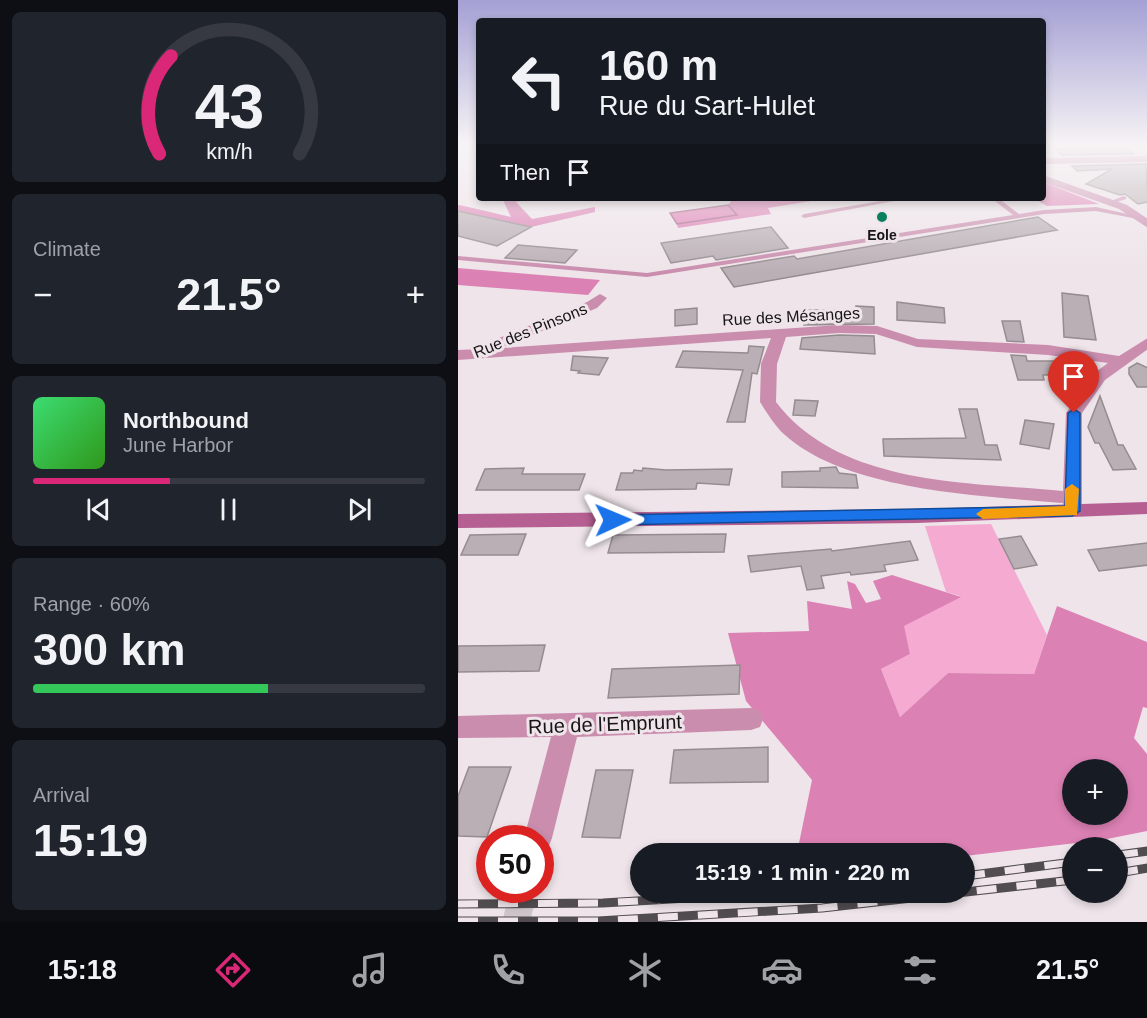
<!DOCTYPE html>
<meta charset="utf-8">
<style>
:root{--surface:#171b24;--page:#20242c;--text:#f1f3f6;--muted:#9ea1a6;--line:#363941;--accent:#db2777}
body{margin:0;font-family:Arial,sans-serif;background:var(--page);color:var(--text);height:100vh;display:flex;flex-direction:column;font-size:22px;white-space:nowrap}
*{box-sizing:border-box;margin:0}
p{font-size:20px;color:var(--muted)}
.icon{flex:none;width:33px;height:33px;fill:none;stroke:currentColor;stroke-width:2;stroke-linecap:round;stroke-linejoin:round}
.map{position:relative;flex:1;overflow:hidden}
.panel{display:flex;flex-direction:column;gap:12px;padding:12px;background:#0d0f14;width:458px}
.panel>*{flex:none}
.guide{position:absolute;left:18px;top:18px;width:570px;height:183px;border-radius:6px;box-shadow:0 3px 9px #0003;background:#171b24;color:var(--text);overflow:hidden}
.tools{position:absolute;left:604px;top:759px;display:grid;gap:12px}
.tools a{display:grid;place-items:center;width:66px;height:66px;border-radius:50%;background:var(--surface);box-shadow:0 3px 9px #0003;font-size:30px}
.speed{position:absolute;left:18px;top:825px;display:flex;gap:12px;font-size:30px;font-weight:700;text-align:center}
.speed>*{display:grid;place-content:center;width:78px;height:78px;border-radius:50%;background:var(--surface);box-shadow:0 3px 9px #0003;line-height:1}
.speed .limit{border:9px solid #d22;background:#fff;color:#111}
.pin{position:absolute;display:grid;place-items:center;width:51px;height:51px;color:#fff;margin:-62px -26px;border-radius:50% 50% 50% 0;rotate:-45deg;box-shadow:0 0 6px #0007}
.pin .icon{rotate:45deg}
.me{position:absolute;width:66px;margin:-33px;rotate:89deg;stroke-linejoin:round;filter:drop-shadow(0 0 4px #0008)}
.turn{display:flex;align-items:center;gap:21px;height:126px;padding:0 24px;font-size:27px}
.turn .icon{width:78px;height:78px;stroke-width:2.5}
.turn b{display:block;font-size:42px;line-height:51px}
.then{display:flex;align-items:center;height:57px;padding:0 24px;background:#0003;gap:12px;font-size:22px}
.big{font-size:45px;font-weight:700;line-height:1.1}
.panel .card{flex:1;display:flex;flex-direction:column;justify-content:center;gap:9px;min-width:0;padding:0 21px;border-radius:9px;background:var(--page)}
.panel .dial{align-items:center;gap:0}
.dial svg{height:156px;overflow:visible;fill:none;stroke:var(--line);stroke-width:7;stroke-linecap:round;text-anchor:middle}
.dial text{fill:var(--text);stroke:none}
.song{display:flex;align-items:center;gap:18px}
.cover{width:72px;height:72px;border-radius:9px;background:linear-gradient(135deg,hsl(140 70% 55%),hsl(110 70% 35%))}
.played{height:6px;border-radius:3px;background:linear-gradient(90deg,var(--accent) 35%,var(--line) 35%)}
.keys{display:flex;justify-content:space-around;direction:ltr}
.heat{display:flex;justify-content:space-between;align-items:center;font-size:33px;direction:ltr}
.charge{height:9px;border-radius:4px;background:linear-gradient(90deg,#34c759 60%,var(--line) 0)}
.trip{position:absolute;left:172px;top:843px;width:345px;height:60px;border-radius:30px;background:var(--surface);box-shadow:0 3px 9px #0003;font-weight:700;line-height:60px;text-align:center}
.tab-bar{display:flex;height:96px;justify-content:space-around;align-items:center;background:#090b0e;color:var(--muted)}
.tab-bar .icon{width:42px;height:42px}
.tab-bar .current{color:var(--accent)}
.tab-bar b{font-size:27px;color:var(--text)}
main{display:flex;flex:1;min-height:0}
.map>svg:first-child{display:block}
.green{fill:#f5aad2}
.forest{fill:#dc81b4;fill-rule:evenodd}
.water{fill:#de83b6;stroke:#a26286;stroke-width:1.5}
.building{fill:#b9afb4;stroke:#958c90;stroke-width:1.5}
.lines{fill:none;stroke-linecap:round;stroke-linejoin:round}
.minor-tunnel{stroke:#cec5c9;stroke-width:27;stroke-dasharray:27 14;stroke-linecap:butt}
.service{fill:#ca8dae;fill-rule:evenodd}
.minor{fill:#ca8dae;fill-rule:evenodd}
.secondary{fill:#b65f92;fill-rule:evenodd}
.rail-casing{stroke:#514c4f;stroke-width:9}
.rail{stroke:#eee4e9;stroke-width:7;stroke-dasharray:20;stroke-linecap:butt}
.route{fill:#1a73e8;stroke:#114b97;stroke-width:1.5}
.slow{fill:#f59e0b}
.poi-dot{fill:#087f5d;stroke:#eee4e9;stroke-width:2}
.labels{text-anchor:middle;stroke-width:6;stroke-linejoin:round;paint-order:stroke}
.far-poi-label{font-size:14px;font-weight:bold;fill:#171416;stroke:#eee4e9}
.street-label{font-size:16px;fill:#171416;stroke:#eee4e9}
.near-street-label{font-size:20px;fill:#171416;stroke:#eee4e9}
</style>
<main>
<section class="panel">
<div class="card dial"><svg viewBox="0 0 100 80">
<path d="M14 69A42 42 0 1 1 86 69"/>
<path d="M14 69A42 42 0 0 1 20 19" stroke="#db2777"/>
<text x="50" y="56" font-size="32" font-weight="700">43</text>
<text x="50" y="72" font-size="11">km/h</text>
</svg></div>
<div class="card"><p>Climate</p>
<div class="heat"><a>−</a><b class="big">21.5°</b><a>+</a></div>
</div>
<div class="card">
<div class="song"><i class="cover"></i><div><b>Northbound</b><p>June Harbor</p></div></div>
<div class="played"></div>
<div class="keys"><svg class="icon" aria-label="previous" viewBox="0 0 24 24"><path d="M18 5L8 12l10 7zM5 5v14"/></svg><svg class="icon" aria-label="pause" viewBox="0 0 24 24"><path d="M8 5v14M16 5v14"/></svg><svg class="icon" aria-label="next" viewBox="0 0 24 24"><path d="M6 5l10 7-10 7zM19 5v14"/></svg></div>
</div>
<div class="card"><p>Range · 60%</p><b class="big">300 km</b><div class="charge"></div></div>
<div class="card"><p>Arrival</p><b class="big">15:19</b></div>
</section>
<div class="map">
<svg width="690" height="922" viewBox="0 0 690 922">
<rect width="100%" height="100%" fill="#eee4e9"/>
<!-- green -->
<path class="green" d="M 533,524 L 589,635 L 576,674 L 490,673 L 442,717 L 423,669 L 452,654 L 445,626 L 502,596 L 488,592 L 467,526 Z"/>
<!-- forest -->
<path class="forest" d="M 585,182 L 641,204 L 589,206 L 575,198 L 585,198 Z
M 44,198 L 75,198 L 58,202 L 74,219 L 137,207 L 137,212 L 73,227 L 0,211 L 0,205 L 6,206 L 53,217 Z
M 276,198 L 372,198 L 310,208 L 313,214 L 220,228 L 219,224 L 278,215 L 270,205 Z
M 0,268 L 142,280 L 130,295 L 0,285 Z
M 434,575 L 503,597 L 446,626 L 452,654 L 423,669 L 442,717 L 490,673 L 576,674 L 599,606 L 689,642 L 689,708 L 685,707 L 676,738 L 689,754 L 689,831 L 644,840 L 507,856 L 507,854 L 339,853 L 354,780 L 288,701 L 270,633 L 351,631 L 349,601 L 394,609 L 389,581 L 397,584 L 408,603 L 423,599 L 415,581 ZM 615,770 L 660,770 L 660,814 L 615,814 Z"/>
<!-- water -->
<path class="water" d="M 270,205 L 279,215 L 219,224 L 212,213 Z"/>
<!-- building -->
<path class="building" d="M 634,147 L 668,147 L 676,154 L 604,155 L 597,149 Z
M 688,164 L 690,202 L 680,204 L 667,194 L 662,195 L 628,184 L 654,169 L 619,171 L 614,166 Z
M 0,211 L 73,227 L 39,246 L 0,236 Z
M 580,217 L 599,230 L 276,287 L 263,268 L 336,256 L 339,259 Z
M 313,227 L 330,248 L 258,260 L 255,256 L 213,263 L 203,243 Z
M 60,245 L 119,250 L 107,263 L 47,258 Z
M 604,293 L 630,296 L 638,340 L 606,337 Z
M 439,302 L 486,308 L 487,323 L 439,320 Z
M 398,306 L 416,307 L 416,324 L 346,325 L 348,310 L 398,310 Z
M 239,308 L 239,324 L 217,326 L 217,310 Z
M 544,321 L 562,321 L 566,342 L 549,341 Z
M 381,335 L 416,336 L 417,354 L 342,349 L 344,338 Z
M 291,346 L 306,347 L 299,374 L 294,373 L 287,422 L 269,422 L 285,370 L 218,367 L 225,351 L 290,353 Z
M 553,355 L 568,356 L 569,361 L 602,361 L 607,375 L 585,375 L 586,380 L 560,380 Z
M 115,356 L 150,358 L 141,375 L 120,373 L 122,371 L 113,370 Z
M 679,363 L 690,368 L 690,387 L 679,387 L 671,374 L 671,368 Z
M 642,396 L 660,445 L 665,445 L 678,469 L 655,470 L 641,443 L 637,443 L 630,427 Z
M 337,400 L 360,401 L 357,416 L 335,415 Z
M 501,409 L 519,409 L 527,445 L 539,445 L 543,460 L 426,456 L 425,439 L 508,438 Z
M 567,420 L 596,424 L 591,449 L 562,444 Z
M 378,467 L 381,473 L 398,475 L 400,488 L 324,487 L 324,472 L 362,471 L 362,468 Z
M 66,468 L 64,474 L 127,474 L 121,490 L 18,490 L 27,469 Z
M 185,468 L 208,470 L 274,469 L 271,485 L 239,483 L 238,489 L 158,490 L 163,473 L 175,473 L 176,470 L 184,471 Z
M 68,534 L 60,555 L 3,555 L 12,535 Z
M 268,534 L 266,552 L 150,553 L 155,535 Z
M 563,536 L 579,565 L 556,569 L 541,539 Z
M 452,541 L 460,560 L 426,565 L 428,571 L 393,575 L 392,572 L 363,576 L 366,588 L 349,590 L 343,566 L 293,572 L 290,556 L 373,549 L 374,551 Z
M 690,543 L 690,565 L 641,571 L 630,550 Z
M 87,645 L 81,671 L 0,672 L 0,646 Z
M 282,665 L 281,694 L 150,698 L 154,669 Z
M 310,747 L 310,782 L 212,783 L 216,750 Z
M 11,767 L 53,767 L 29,837 L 0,836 L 0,796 Z
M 138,770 L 175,770 L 162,838 L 124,837 Z"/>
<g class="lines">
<!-- minor-tunnel -->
<path class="minor-tunnel" d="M 58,922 L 66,890"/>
<!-- service -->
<path class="service" d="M 666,196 L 668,197 L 668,199 L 653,204 L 650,202 Z
M 440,198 L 452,198 L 346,218 L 343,216 L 346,214 Z
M 533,198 L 540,198 L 561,214 L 586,210 L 638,207 L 683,217 L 680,219 L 638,211 L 586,214 L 189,277 L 0,260 L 0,256 L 189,273 L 555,215 Z"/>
<!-- minor -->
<path class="minor" d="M 690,156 L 690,162 L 585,164 L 585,158 Z
M 585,175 L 669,205 L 690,219 L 690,228 L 661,209 L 585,182 Z
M 142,294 L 149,298 L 139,308 L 43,348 L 381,325 L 419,326 L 460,339 L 590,345 L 661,356 L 690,338 L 690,349 L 647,380 L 624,413 L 624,508 L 621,513 L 607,513 L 605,503 C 525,496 389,491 327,435 C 317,426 309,413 302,402 L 303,364 L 313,338 L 0,360 L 0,350 L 22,349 L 24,345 L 129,302 ZM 381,333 L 418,334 L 459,347 L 590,355 L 650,363 L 635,374 L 608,413 L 605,491 C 510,482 382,486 318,402 L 319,364 L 328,337 Z
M 293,708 L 302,711 L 305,719 L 302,727 L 293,730 L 119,737 L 94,838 L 90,848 L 82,851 L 82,838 L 66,838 L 93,737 L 0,738 L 0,716 Z"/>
<!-- secondary -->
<path class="secondary" d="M 690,502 L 690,514 L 459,523 L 0,528 L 0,514 L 459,509 Z"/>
<defs>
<path id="rail" d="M 660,855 L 690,851
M 660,873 L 690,868
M 507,876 L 615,862
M 0,904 L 145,903 L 331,892
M 0,921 L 140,921 L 364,908 L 615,880"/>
</defs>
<!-- rail casing -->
<use href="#rail" class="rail-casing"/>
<!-- rail -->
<use href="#rail" class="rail"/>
</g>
<!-- sky -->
<linearGradient id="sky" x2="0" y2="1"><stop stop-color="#a4a0d4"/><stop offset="0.53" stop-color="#f7f3f5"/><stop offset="1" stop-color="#f7f3f5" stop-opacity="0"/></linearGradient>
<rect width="690" height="273" fill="url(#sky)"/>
<!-- route -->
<path class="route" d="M 616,409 L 622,413 L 622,511 L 614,516 L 155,525 L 148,520 L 155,515 L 607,506 L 610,413 Z"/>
<!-- slow -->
<path class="slow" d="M 614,484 L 621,489 L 619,515 L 525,519 L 518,514 L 525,509 L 607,506 L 607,489 Z"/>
<!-- markers -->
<circle class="poi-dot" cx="424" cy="217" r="6"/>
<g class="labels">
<!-- far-poi labels -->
<g class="far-poi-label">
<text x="424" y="240">Eole</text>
</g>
<!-- street labels -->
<g class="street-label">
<text transform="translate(333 316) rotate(-3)" y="6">Rue des Mésanges</text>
<text transform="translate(72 330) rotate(-22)" y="6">Rue des Pinsons</text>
</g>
<!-- near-street labels -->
<g class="near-street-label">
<text transform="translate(147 724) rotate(-2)" y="7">Rue de l'Emprunt</text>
</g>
</g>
</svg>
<div class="tools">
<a>+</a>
<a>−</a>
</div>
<div class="speed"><div class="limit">50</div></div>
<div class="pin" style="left:616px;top:413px;background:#d93025"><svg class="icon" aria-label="arrive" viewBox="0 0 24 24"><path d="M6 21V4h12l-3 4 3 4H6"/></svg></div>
<svg class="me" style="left:155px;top:520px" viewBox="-20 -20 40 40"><path d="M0-17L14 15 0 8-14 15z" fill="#1a73e8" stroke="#fff" stroke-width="4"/></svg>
<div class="trip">15:19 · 1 min · 220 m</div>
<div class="guide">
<div class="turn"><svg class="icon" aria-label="left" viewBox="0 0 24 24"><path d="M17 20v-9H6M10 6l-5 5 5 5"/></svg><div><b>160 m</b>Rue du Sart-Hulet</div></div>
<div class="then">Then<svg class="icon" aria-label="arrive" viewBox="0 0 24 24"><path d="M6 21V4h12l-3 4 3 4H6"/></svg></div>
</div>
</div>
</main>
<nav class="tab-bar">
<b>15:18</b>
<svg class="icon current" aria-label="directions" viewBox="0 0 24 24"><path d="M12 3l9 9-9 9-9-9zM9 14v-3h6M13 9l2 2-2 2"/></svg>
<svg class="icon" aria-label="music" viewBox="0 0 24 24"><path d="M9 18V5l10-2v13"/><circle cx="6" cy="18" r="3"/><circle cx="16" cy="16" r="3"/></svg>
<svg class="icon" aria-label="phone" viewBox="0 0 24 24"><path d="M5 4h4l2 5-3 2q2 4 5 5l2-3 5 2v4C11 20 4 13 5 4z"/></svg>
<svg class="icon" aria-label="climate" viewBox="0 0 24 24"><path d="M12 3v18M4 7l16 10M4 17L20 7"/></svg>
<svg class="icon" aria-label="car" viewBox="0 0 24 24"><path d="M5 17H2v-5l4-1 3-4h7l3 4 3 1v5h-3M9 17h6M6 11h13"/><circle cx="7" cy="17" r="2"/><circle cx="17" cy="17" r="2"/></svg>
<svg class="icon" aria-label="filters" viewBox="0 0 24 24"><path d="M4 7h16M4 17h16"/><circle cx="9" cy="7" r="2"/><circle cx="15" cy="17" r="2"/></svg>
<b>21.5°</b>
</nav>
